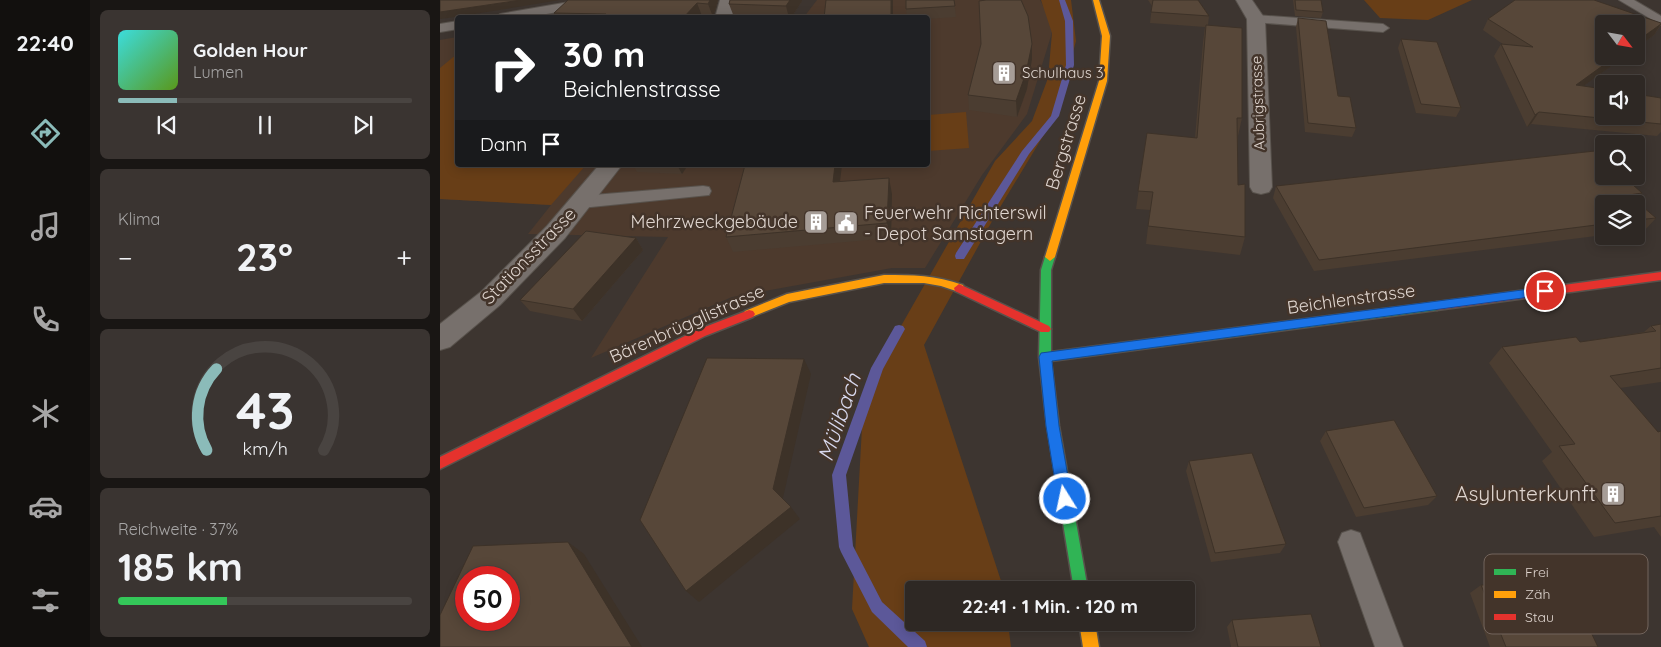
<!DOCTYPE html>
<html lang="de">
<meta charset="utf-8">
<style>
:root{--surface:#2e2824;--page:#3a3431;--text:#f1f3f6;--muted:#a7a6a6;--line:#494441;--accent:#8bbbb9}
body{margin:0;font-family:Quicksand,sans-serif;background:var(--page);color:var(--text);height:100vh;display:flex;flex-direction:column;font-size:19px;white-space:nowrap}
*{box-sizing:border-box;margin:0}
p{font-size:16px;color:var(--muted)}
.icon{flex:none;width:28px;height:28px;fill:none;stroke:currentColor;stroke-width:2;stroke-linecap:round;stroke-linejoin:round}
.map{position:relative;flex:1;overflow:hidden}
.side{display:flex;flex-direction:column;gap:10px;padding:10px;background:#191614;width:350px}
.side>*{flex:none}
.hud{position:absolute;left:15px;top:15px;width:475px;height:152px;border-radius:5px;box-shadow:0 2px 12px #0003,0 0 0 1px var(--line);background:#202124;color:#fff;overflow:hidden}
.needle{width:32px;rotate:121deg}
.tools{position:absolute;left:1155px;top:15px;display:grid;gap:10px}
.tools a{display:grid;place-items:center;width:50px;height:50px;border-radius:5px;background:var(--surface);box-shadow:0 2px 12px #0003,0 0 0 1px var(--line);font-size:25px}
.speed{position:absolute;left:15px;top:566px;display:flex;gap:10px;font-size:25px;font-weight:700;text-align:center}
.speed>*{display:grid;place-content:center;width:65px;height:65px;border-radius:50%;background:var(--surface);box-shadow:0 2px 12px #0003,0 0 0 1px var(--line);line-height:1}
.speed .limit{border:8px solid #d22;background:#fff;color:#111}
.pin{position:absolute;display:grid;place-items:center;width:42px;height:42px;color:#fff;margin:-21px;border:2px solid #fff;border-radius:50%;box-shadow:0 1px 5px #0007}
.me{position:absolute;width:55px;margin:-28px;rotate:350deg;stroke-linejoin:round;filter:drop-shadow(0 0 4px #0008)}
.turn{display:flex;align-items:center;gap:18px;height:105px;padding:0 25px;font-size:22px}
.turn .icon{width:65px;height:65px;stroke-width:2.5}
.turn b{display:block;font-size:35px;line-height:42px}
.then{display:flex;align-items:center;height:48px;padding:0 25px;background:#0003;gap:10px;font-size:19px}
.big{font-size:38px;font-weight:700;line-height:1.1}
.side .widget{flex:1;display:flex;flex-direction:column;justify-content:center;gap:8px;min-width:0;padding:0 18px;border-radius:8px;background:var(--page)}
.side .dial{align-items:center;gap:0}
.dial svg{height:130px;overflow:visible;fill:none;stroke:var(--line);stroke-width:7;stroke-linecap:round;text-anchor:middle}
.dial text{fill:var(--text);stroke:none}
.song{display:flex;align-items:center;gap:15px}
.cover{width:60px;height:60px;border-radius:8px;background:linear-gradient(135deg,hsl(180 70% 55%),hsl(90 70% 35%))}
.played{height:5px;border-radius:2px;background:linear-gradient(90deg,var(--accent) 20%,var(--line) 20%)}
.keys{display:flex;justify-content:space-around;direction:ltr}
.heat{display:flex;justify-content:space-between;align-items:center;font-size:28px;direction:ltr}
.charge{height:8px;border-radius:4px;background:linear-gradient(90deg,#34c759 37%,var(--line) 0)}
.trip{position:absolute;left:465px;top:581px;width:290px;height:50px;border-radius:5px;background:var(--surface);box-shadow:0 2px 12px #0003,0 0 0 1px var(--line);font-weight:700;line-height:50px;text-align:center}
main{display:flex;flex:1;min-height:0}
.tabs{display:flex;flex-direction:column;width:90px;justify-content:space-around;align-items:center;background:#12100e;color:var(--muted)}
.tabs .icon{width:35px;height:35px}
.tabs .current{color:var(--accent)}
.tabs b{font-size:22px;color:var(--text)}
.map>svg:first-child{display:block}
.built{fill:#4d3a2d}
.green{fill:#683e17}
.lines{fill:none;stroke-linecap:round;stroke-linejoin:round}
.stream{fill:#5c5899;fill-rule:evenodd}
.lane-casing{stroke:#58524c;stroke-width:2}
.street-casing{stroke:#58524c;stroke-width:2}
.fast-casing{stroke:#58524c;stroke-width:3}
.slow-casing{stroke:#58524c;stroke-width:3}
.jam-casing{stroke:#58524c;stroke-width:3}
.lane{fill:#77706c;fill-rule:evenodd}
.street{fill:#77706c;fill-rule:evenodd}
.fast{fill:#30b455;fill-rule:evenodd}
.slow{fill:#ff9f0a;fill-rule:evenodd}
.jam{fill:#e5322d;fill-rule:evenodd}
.wall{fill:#4b3d31}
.shaded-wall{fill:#3d3228}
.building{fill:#574739;stroke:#3d3228;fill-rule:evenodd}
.route{fill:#1a73e8;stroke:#114b97}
.labels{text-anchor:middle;stroke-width:5;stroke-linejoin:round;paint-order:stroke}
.far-poi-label{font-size:15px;fill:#dfd5cf;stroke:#43342a;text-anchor:start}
.far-street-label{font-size:15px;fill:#dfd5cf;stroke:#43342a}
.street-label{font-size:18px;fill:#dfd5cf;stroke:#43342a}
.poi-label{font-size:18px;fill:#dfd5cf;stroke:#43342a;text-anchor:start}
.near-poi-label{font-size:21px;fill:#dfd5cf;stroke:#43342a;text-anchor:end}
.near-water-label{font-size:22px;font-style:italic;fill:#d8d9ee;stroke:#43342a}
.key{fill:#43342a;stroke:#72645c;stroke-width:1}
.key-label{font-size:14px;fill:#dfd5cf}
</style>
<main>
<nav class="tabs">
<b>22:40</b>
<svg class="icon current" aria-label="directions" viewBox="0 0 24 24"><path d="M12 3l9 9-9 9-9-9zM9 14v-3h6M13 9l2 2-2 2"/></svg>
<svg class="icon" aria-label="music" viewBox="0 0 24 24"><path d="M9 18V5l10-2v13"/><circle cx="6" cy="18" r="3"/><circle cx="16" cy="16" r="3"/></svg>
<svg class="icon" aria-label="phone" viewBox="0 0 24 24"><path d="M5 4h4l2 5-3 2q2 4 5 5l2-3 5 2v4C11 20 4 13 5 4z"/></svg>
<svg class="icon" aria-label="climate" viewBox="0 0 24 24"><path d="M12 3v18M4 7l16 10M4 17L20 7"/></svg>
<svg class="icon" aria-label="car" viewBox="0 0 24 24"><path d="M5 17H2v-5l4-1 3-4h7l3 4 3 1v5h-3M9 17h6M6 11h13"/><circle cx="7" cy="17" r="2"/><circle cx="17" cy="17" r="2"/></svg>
<svg class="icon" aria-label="filters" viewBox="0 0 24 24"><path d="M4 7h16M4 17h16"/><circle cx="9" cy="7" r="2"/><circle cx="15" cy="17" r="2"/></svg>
</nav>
<section class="side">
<div class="widget">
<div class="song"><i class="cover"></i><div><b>Golden Hour</b><p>Lumen</p></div></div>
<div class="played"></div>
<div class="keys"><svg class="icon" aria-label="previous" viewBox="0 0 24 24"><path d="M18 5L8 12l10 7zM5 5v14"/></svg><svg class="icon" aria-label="pause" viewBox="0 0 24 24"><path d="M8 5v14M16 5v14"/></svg><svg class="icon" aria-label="next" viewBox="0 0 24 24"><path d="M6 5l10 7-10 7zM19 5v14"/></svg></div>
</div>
<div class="widget"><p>Klima</p>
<div class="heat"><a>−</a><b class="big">23°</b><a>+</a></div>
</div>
<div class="widget dial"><svg viewBox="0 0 100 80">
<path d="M14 69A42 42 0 1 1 86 69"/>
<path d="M14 69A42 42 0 0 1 20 19" stroke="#8bbbb9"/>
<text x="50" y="56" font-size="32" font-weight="700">43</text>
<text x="50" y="72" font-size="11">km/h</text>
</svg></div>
<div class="widget"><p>Reichweite · 37%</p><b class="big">185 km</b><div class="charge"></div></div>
</section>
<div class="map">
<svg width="1221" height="647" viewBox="0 0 1221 647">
<rect width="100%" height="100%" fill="#3d3530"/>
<!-- built -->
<path class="built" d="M 377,0 L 600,0 L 614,26 L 587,114 L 542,175 L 485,268 L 452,268 L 292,297 L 151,358 L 228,237 L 88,234 L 111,205 L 0,199 L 0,40 L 17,37 L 18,165 L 488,165 L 488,18 L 364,17 Z"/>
<!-- green -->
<path class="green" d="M 601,0 L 631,0 L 636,41 L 617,113 L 556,214 L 484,345 L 564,590 L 474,590 L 474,622 L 568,623 L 571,647 L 429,647 L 412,609 L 424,391 L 555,161 L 592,121 L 608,78 L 612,33 Z
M 924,0 L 1032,0 L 988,20 L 940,18 Z
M 17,54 L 18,165 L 146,165 L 111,205 L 0,199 L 0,68 Z
M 526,112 L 529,148 L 488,151 L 488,115 Z"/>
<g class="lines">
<!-- stream -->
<path class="stream" d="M 619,0 L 625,0 L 633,21 L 634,65 L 619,116 L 589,154 L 524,259 L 516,259 L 515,256 L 516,253 L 582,151 L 611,116 L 626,65 L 625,21 Z
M 459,325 L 463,326 L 465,329 L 443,369 L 406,475 L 413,546 L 442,602 L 485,641 L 487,647 L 468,647 L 432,612 L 401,552 L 399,547 L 392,475 L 431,368 L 455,326 Z"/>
<defs>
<path id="lane" d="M 141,0 L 168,0 L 162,4 L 84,18 L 54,18 L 60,14 Z
M 1179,0 L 1194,0 L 1221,16 L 1221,25 Z
M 816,15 L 943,24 L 949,28 L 943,32 L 812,22 L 810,19 L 812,16 Z
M 18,21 L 18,29 L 0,32 L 0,24 Z
M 263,186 L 269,187 L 271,191 L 269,195 L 141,208 L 135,206 L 133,202 L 135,198 L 141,196 Z
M 911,530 L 920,533 L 963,647 L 935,647 L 898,542 L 902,533 Z"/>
<path id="street" d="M 280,0 L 296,0 L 292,18 L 275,18 Z
M 796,0 L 812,0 L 825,19 L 832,187 L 829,192 L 821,194 L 813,192 L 810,187 L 807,19 Z
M 159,165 L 182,165 L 125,238 L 60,305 L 10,347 L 0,350 L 0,324 L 42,291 L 107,226 Z"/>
<path id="fast" d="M 610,253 L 615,257 L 611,270 L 611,352 L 997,302 L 1003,306 L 997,310 L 611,361 L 619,426 L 648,590 L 634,590 L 607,426 L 599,357 L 601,270 L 605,257 Z"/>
<path id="slow" d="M 653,0 L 659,0 L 670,36 L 667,81 L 615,257 L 610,261 L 605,257 L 659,81 L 662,36 Z
M 444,275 C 473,275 495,275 523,285 L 524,288 L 519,292 L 501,286 L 484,283 L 444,283 L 349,302 L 309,318 L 303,314 L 305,311 L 347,294 Z
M 639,622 L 655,622 L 659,647 L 643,647 Z"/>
<path id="jam" d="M 1221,272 L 1221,280 L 997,310 L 991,306 L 997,302 Z
M 519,284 L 609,326 L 611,329 L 609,332 L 601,332 L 515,291 L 514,288 Z
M 309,310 L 313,311 L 315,314 L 313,317 L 265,336 L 0,469 L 0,457 L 257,330 Z"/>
</defs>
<!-- lane casing -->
<use href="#lane" class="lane-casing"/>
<!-- street casing -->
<use href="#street" class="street-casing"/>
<!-- fast casing -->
<use href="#fast" class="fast-casing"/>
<!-- slow casing -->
<use href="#slow" class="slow-casing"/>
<!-- jam casing -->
<use href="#jam" class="jam-casing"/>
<!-- lane -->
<use href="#lane" class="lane"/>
<!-- street -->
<use href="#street" class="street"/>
<!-- fast -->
<use href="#fast" class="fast"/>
<!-- slow -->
<use href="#slow" class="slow"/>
<!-- jam -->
<use href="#jam" class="jam"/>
</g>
<!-- wall -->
<path class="wall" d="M 278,0 L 273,17 L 262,16 L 261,18 L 116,18 L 114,13 Z
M 290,0 L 362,0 L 362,1 L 351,18 L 294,17 L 289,4 Z
M 514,0 L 516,17 L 488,19 L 488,18 L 467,18 L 466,9 Z
M 708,0 L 758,0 L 769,16 L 768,25 L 802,118 L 798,136 L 798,185 L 805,237 L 800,255 L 706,244 L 710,210 L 696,209 L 707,133 L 755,138 L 763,42 L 765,27 L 710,23 L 712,6 Z
M 853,0 L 881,0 L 883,12 L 881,18 L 855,16 Z
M 858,18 L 916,128 L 912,137 L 865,132 L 856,27 Z
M 1048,19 L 1221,23 L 1221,25 L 1214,35 L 1196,48 L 1196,24 L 1164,56 L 1185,56 L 1143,86 L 1221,98 L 1221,132 L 1217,136 L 1091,124 L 1087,127 L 1054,56 L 1061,44 L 1064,45 L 1043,30 Z
M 961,39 L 1021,108 L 1016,117 L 976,113 L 958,48 Z
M 592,59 L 587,89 L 577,117 L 529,110 L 528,95 Z
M 193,165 L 248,165 L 242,174 L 197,172 Z
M 400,182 L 452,194 L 451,238 L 293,252 L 286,237 Z
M 836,186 L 1202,193 L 1196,200 L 1216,218 L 1205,230 L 1196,231 L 1196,204 L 1164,204 L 1164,235 L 874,271 L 833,198 Z
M 196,238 L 203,250 L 142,321 L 90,311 L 80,300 Z
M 1221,324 L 1221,382 L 1180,388 L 1218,432 L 1221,431 L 1221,537 L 1214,527 L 1154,537 L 1102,461 L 1112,452 L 1049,363 L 1062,347 L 1140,342 L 1204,332 L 1211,326 Z
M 886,431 L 997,496 L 988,505 L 916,517 L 880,441 Z
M 749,461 L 846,544 L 840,553 L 771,562 L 746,471 Z
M 1041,585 L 1158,647 L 1050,647 L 1030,593 Z
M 792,620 L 881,647 L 791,647 L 787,627 Z"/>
<!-- shaded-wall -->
<path class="shaded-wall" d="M 81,0 L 120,0 L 22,16 L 0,19 L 0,12 Z
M 270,0 L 278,0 L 273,17 L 268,4 Z
M 350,0 L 362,0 L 362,1 L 351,18 L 349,18 L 346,6 Z
M 451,0 L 453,0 L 453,18 L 451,18 Z
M 257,3 L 262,16 L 261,18 L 243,18 Z
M 1221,24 L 1214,35 L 1196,48 L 1196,42 Z
M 592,44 L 592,59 L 587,89 L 577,117 L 576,101 Z
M 1176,56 L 1185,56 L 1128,97 L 1136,85 Z
M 1099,112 L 1091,124 L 1087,127 L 1095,115 Z
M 237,165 L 248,165 L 242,174 Z
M 395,165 L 402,165 L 398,198 L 393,182 Z
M 449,178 L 452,194 L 451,238 L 447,223 Z
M 196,238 L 203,250 L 142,321 L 133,309 Z
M 364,359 L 371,374 L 342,502 L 333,489 Z
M 351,507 L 360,519 L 259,602 L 246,591 Z
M 128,542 L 144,554 L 202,647 L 192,647 Z"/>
<!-- building -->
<path class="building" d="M 0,0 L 81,0 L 0,12 Z
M 128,0 L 270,0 L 268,4 L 257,3 L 243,18 L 162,18 L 166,14 L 114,13 Z
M 290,0 L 350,0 L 346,6 L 289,4 Z
M 386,0 L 451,0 L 451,18 L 384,18 Z
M 466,0 L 514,0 L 515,6 L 466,9 Z
M 546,0 L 581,0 L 588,16 L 592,44 L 586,73 L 576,101 L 528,95 L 541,44 L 539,1 Z
M 713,0 L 758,0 L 769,16 L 711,12 Z
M 855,0 L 881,0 L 883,12 L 856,10 Z
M 1075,0 L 1154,0 L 1221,23 L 1221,24 L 1196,42 L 1196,24 L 1164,24 L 1164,56 L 1176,56 L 1136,85 L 1164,89 L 1164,116 L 1196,116 L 1196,94 L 1221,98 L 1221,124 L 1099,112 L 1095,115 L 1061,44 L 1093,47 L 1048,19 Z
M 858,18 L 886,21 L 898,96 L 910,97 L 916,128 L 868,123 Z
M 766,25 L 802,28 L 802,118 L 797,118 L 798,185 L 805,184 L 805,237 L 708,226 L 713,192 L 698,191 L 707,133 L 757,138 Z
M 961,39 L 997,42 L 1021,108 L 981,104 Z
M 1155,151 L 1164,159 L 1164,176 L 1183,176 L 1202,193 L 1189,195 L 1216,218 L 1196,220 L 1196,204 L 1164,204 L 1164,224 L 879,260 L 836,186 Z
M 305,165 L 395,165 L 393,182 L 449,178 L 447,223 L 286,237 Z
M 146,231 L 196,238 L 133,309 L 80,300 Z
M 1221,324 L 1221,368 L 1170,376 L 1218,432 L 1221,431 L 1221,516 L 1175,523 L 1119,446 L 1135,444 L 1062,347 L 1136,337 L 1140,342 L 1216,331 L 1211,326 Z
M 267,358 L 364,359 L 333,489 L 351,507 L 246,591 L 200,520 Z
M 954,420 L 997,496 L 924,508 L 886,431 Z
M 812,453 L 846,544 L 775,553 L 749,461 Z
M 128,542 L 192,647 L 0,647 L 0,615 L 33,546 ZM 26,578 L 69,578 L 69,620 L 26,620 Z
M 1041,585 L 1129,586 L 1158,647 L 1066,647 Z
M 871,614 L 881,647 L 798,647 L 792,620 Z"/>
<!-- route -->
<path class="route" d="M 1105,287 L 1110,291 L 1105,295 L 612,361 L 619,426 L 632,499 L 630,503 L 625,505 L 620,503 L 618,499 L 606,426 L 599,357 L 601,353 Z"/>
<!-- icons -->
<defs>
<symbol id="building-square" viewBox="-11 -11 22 22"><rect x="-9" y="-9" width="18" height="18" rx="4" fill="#a69d97" stroke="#43342a"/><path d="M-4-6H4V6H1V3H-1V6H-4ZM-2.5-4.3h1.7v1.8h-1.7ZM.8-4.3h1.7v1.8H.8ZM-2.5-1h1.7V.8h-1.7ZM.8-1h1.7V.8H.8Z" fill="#fff"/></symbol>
<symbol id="civic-square" viewBox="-11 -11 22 22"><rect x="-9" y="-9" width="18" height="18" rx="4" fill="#a69d97" stroke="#43342a"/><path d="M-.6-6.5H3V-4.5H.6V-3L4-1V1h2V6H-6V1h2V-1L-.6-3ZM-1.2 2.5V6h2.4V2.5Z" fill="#fff"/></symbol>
</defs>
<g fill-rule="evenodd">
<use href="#building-square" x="550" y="59" width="28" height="28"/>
<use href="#building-square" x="362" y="208" width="28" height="28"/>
<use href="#civic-square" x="392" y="209" width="28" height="28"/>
<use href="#building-square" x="1159" y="480" width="28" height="28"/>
</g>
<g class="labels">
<!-- far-poi labels -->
<g class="far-poi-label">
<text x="582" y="78">Schulhaus 3</text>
</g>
<!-- far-street labels -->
<g class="far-street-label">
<text transform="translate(818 103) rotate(-92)" y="5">Aubrigstrasse</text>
</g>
<!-- street labels -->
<g class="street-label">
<text transform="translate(626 142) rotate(-73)" y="6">Bergstrasse</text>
<text transform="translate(89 256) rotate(-46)" y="6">Stationsstrasse</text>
<text transform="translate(911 299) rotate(-8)" y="6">Beichlenstrasse</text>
<text transform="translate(247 324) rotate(-24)" y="6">Bärenbrügglistrasse</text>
</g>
<!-- poi labels -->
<g class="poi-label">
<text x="424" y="219">Feuerwehr Richterswil<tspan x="424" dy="21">- Depot Samstagern</tspan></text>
<text x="358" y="228" text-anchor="end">Mehrzweckgebäude</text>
</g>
<!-- near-poi labels -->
<g class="near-poi-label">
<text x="1156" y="501">Asylunterkunft</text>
</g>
<!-- near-water labels -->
<g class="near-water-label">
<text transform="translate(399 417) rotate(-71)" y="8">Mülibach</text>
</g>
</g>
<!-- legend -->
<rect x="1044" y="554" width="164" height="80" rx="8" class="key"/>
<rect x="1054" y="569" width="22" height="6" fill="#30b455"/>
<rect x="1054" y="591" width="22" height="7" fill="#ff9f0a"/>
<rect x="1054" y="614" width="22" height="6" fill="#e5322d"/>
<g class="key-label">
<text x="1085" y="577">Frei</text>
<text x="1085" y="599">Zäh</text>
<text x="1085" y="622">Stau</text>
</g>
</svg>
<div class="tools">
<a><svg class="needle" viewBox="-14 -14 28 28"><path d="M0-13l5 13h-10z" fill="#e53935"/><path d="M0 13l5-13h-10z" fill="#a7a6a6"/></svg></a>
<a><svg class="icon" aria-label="sound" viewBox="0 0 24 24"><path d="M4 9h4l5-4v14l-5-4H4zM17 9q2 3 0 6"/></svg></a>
<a><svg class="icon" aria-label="search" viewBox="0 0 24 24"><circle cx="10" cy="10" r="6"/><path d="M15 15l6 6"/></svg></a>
<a><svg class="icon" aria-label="layers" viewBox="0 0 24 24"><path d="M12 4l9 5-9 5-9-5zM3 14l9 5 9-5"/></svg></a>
</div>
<div class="speed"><div class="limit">50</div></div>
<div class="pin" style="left:1105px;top:291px;background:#d93025"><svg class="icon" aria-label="arrive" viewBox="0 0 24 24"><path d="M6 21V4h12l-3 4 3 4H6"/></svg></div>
<svg class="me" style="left:625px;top:499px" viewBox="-20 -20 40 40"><circle r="17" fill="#1a73e8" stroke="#fff" stroke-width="3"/><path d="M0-11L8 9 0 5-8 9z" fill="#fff"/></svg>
<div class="trip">22:41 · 1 Min. · 120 m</div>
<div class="hud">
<div class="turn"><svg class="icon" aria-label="right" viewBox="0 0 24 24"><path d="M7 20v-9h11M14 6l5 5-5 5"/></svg><div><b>30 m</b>Beichlenstrasse</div></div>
<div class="then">Dann<svg class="icon" aria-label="arrive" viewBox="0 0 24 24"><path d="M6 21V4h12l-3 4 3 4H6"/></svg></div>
</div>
</div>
</main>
